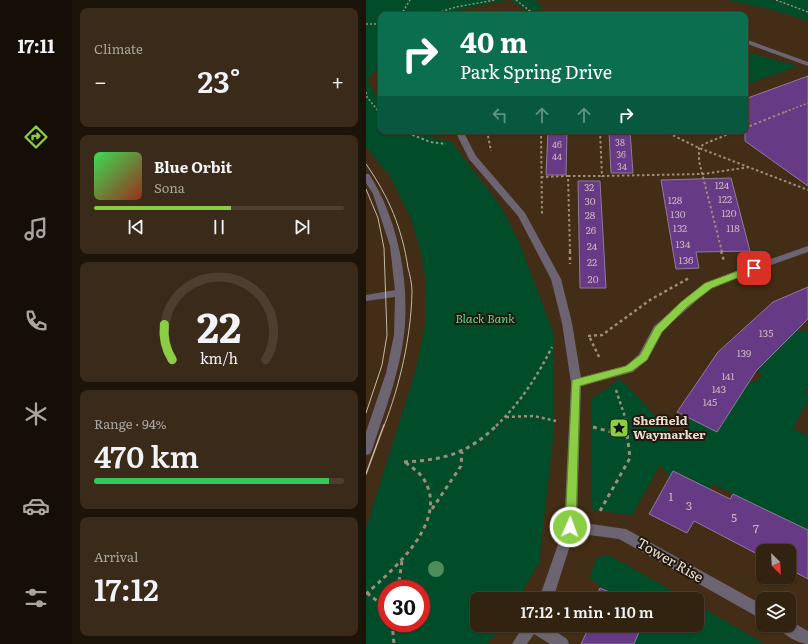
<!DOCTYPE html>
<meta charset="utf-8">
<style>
:root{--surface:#322210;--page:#3a2a19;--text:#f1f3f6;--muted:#a8a49f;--line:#4d3f30;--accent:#8bce46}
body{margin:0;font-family:Literata,serif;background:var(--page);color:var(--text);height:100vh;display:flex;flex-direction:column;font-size:15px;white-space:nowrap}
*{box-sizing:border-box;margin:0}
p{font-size:13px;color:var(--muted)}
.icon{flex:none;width:22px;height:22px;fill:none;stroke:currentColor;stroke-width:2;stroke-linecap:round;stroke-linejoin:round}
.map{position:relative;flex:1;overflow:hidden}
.details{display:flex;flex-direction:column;gap:8px;padding:8px;background:#1c1309;width:294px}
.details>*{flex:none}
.banner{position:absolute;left:12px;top:12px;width:370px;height:122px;border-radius:8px;box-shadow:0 1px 3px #0004,0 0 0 1px var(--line);background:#0b6e4f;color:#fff;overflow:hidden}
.needle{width:26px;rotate:156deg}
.controls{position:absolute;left:390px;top:544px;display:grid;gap:8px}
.controls a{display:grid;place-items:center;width:40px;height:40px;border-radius:8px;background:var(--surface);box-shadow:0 1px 3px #0004,0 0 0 1px var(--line);font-size:20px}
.speed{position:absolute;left:12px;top:580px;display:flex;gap:8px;font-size:20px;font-weight:700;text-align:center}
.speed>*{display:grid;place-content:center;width:52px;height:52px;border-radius:50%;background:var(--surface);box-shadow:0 1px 3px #0004,0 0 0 1px var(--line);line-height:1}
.speed .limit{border:6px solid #d22;background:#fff;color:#111}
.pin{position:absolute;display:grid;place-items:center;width:34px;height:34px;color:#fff;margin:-17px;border-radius:8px;box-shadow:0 2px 6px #0006}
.me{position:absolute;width:44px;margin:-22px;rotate:2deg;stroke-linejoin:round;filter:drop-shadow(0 0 3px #0008)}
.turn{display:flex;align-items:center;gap:14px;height:84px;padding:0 16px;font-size:18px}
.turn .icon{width:52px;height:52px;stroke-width:2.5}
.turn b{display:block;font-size:28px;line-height:34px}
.lanes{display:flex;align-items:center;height:38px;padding:0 16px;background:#0003;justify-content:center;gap:20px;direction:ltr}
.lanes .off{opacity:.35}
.big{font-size:30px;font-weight:600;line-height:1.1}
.details .tile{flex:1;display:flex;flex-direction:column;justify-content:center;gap:6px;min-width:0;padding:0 14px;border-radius:8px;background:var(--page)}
.details .dial{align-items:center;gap:0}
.dial svg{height:104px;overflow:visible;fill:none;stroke:var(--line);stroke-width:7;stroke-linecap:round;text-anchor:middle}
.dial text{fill:var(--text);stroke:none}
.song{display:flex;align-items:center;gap:12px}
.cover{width:48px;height:48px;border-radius:6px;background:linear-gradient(135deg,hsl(130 70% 55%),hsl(10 70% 35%))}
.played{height:4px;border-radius:2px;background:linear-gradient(90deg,var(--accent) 55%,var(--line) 55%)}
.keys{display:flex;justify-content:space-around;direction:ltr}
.heat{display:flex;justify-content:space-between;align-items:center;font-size:22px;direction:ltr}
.charge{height:6px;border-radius:3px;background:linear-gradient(90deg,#34c759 94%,var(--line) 0)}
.trip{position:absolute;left:104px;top:592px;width:234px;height:40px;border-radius:8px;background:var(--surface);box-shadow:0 1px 3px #0004,0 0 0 1px var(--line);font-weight:600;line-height:40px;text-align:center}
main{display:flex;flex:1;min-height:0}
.menu{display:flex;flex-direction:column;width:72px;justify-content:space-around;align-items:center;background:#140e06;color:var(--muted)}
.menu .icon{width:28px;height:28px}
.menu .current{color:var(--accent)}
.menu b{font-size:18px;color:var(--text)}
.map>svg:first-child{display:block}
.green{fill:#014d2a;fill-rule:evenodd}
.building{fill:#673a85;stroke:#8d7c9a}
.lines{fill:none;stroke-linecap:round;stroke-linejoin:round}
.path-far3{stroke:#9e8d7b;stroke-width:1.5;stroke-dasharray:2 2;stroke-linecap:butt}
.path-far2{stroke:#9e8d7b;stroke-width:2;stroke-dasharray:2.5 2.5;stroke-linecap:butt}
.path-far1{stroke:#9e8d7b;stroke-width:2.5;stroke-dasharray:3 3;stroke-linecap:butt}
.path{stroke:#9e8d7b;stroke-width:3;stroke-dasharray:4 4;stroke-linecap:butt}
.minor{fill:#6d6471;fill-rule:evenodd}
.tram-far1{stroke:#c6b7a7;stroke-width:1}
.tram{stroke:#c6b7a7;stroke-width:1.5}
.tree{fill:#4f8d5b}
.route{fill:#8bce46;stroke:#5a862e}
.labels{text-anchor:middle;stroke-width:4;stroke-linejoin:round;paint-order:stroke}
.far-number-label{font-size:9px;fill:#cab4bc}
.number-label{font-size:10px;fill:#cab4bc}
.park-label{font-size:12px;font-style:italic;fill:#59dc93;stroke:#22180e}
.poi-label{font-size:12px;font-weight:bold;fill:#ebddcf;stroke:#22180e;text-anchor:start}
.near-number-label{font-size:12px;fill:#cab4bc}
.near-street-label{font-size:14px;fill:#ebddcf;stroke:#22180e}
</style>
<main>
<nav class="menu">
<b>17:11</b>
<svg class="icon current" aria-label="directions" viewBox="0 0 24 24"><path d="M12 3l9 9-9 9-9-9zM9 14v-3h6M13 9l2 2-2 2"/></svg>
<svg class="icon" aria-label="music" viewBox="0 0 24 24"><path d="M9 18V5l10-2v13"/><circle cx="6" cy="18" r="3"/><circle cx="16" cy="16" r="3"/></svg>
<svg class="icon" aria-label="phone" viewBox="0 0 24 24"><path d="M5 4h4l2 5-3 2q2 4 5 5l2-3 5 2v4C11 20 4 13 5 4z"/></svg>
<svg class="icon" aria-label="climate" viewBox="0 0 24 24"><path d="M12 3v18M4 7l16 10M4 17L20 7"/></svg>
<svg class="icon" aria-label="car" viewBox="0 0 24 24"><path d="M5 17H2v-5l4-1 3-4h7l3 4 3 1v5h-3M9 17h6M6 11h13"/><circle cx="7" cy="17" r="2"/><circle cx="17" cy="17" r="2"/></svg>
<svg class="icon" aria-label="filters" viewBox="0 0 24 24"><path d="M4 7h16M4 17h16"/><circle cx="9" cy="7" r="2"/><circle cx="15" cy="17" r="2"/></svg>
</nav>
<section class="details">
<div class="tile"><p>Climate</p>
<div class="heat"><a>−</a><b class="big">23°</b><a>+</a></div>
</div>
<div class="tile">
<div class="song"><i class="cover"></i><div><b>Blue Orbit</b><p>Sona</p></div></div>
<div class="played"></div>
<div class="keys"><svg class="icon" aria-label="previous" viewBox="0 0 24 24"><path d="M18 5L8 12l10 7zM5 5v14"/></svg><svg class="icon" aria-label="pause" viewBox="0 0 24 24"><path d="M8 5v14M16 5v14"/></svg><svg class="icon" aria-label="next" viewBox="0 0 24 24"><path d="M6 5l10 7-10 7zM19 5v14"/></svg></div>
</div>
<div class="tile dial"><svg viewBox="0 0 100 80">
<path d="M14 69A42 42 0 1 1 86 69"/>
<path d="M14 69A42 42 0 0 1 8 42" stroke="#8bce46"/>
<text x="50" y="56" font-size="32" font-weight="700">22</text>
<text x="50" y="72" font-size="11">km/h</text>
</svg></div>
<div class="tile"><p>Range · 94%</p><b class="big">470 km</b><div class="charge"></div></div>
<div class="tile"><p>Arrival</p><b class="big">17:12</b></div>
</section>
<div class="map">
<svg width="442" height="644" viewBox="0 0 442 644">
<rect width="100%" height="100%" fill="#432d16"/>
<!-- green -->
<path class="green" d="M 0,0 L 140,0 L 70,15 L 15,15 L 15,65 L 1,79 L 15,107 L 15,131 L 46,131 L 85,142 L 134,205 L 153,242 L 188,334 L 188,430 L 173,563 L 152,599 L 111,599 L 111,625 L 136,625 L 128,637 L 120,644 L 0,644 L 0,528 L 48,376 L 59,327 L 60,283 L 54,249 L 45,219 L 24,176 L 0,147 ZM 21,589 L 55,589 L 55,623 L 21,623 Z
M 145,0 L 169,0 L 179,9 L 162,12 Z
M 363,0 L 442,0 L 442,21 L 407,10 Z
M 379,52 L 432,66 L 379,85 Z
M 433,328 L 438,332 L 442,329 L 442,388 L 439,393 L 442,395 L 442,399 L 427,429 L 442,436 L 442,530 L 347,484 L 344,489 L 308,471 L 304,477 L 294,465 L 266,515 L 226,510 L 225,399 L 254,379 L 312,439 L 325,419 L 351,432 L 385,380 L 390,383 L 396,374 L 390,370 Z
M 243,555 L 320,599 C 284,599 251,606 224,577 L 230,558 Z
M 331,605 L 399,644 L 267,644 L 276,625 L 331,625 Z"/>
<!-- building -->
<path class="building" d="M 442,76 L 442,186 L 379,141 L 379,99 Z
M 182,131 L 201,131 L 200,175 L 180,175 Z
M 243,131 L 264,131 L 267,173 L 245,173 Z
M 365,178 L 384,251 L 330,252 L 333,268 L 310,269 L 295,180 Z
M 212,181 L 234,181 L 240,288 L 214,288 Z
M 442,287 L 442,319 L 390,371 L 351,432 L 311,412 L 352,352 L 407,302 Z
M 307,471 L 364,499 L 367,494 L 442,530 L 442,579 L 423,569 L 423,551 L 397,551 L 397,557 L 328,521 L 321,533 L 283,514 Z
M 234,588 L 260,599 L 229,599 Z
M 224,625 L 276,625 L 268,644 L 215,644 Z"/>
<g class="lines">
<!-- path-far3 -->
<path class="path-far3" d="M 150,0 L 169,15
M 410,0 L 442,12
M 35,15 L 44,0
M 64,15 L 90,7 L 129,0
M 0,24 L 15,24
M 0,92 L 1,97 L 13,112
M 419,112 L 442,103"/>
<!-- path-far2 -->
<path class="path-far2" d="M 12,111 L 15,115
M 379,128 L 421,111
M 37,131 L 64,142 L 80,144
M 121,131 L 125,151
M 175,131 L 176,214
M 234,131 L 236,176 L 337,174 L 384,167
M 298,131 L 333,148 L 442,190
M 202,176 L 236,176
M 175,177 L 202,176 L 204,252
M 356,252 L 333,161 L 333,148 L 338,144 L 370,131"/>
<!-- path-far1 -->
<path class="path-far1" d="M 204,251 L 204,264
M 355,251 L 358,261
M 222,336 L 236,335 L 284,300 L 323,278
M 224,338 L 234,359
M 250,390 L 259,417 L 260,426
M 140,417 L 168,416 L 190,421
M 130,426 C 154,403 171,377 186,347"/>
<!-- path -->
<path class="path" d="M 227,427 L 260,436
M 38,462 C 77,460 102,454 131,425
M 66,509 L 95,466 L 96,452
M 234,511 L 264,458 L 260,425
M 32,589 L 36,561
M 1,593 L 15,604 L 21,615
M 0,594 C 28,569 85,520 57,478 C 53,472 45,467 39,462
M 26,623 L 28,644"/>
<!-- minor -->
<path class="minor" d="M 379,39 L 442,62 L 442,66 L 379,43 Z
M 89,131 L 97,131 L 110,156 L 159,213 L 195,279 L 206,323 L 215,378 L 260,366 L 273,354 L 288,326 L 339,284 L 362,274 L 442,246 L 442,252 L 368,278 L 345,288 L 296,331 L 281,360 L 267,372 L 215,386 L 211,522 L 260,529 L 397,605 L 397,620 L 253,539 L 208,533 L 187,599 L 173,599 L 198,527 L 205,383 L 196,323 L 185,279 L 152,216 L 103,159 Z
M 0,174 L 3,174 C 32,218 44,283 38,335 C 33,375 18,413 6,450 L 4,454 L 0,455 L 0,432 L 20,373 L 28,335 L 29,297 L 0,301 L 0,295 L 29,290 L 24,246 L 7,194 L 0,183 Z
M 423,620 L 442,631 L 442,644 C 433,644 415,634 411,625 L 423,625 Z
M 158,625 L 180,625 L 201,639 L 203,644 L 184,644 L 168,634 L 161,644 L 146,644 Z"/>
<!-- tram-far1 -->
<path class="tram-far1" d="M 0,164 C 23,197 36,228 42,268 C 44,275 46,284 46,292 C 45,337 34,385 18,426
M 0,189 L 12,218 L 18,248 L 21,335 L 16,365 L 0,413"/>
<!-- tram -->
<path class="tram" d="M 0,474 L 18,425"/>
</g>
<!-- trees -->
<circle class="tree" cx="70" cy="569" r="8"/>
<!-- route -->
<path class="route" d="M 388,265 L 391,266 L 391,270 L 346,288 L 321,307 L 296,332 L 281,360 L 266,371 L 214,386 L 210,527 L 208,530 L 204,532 L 200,530 L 199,527 L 206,380 L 260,366 L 274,355 L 289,327 L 315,302 L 339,283 Z"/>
<!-- icons -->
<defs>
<symbol id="sight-square" viewBox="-11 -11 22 22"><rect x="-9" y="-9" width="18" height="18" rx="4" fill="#8bce46" stroke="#22180e"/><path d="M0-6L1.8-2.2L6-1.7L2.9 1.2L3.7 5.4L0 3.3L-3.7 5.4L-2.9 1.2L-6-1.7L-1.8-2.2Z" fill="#111"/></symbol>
</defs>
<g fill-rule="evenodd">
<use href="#sight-square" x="242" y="417" width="22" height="22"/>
</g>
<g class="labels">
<!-- far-number labels -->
<g class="far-number-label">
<text x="254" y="146">38</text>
<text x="191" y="148">46</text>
<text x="255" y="158">36</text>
<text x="191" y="160">44</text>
<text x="256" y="170">34</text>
</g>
<!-- number labels -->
<g class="number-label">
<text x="356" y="189">124</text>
<text x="223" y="191">32</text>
<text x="359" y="203">122</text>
<text x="309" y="204">128</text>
<text x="224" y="205">30</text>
<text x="363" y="217">120</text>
<text x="312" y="218">130</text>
<text x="224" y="219">28</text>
<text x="314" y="232">132</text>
<text x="367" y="232">118</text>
<text x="225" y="234">26</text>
<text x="317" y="248">134</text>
<text x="226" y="250">24</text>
<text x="320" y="264">136</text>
<text x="226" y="266">22</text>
<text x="227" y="283">20</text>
<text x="400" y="337">135</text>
<text x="378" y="357">139</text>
<text x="362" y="380">141</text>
<text x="353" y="393">143</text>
<text x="344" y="406">145</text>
</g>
<!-- park labels -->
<g class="park-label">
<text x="119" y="323">Black Bank</text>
</g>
<!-- poi labels -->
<g class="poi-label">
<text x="267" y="425">Sheffield<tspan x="267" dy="14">Waymarker</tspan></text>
</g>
<!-- near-number labels -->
<g class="near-number-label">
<text x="305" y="501">1</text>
<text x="323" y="510">3</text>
<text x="368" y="522">5</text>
<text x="390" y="533">7</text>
</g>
<!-- near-street labels -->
<g class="near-street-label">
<text transform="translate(304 560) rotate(30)" y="5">Tower Rise</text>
</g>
</g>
</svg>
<div class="controls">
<a><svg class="needle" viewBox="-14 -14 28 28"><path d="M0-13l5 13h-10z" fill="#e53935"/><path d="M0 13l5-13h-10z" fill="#a8a49f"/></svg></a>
<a><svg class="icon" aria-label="layers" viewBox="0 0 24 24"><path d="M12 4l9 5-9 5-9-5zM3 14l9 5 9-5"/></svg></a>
</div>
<div class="speed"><div class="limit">30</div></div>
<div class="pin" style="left:388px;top:268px;background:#d93025"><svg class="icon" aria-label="arrive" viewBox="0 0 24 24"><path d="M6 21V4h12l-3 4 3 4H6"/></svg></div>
<svg class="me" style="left:204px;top:527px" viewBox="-20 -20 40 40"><circle r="17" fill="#8bce46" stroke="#fff" stroke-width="3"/><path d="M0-11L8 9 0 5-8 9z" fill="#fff"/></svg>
<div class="trip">17:12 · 1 min · 110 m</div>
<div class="banner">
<div class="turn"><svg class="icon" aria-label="right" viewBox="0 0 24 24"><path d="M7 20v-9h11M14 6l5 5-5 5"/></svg><div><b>40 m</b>Park Spring Drive</div></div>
<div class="lanes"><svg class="icon off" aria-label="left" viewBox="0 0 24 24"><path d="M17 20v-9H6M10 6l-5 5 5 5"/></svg><svg class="icon off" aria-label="ahead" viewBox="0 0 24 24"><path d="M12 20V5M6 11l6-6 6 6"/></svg><svg class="icon off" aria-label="ahead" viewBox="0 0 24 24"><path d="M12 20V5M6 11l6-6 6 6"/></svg><svg class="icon" aria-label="right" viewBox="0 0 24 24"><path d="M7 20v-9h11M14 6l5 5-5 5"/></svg></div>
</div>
</div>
</main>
